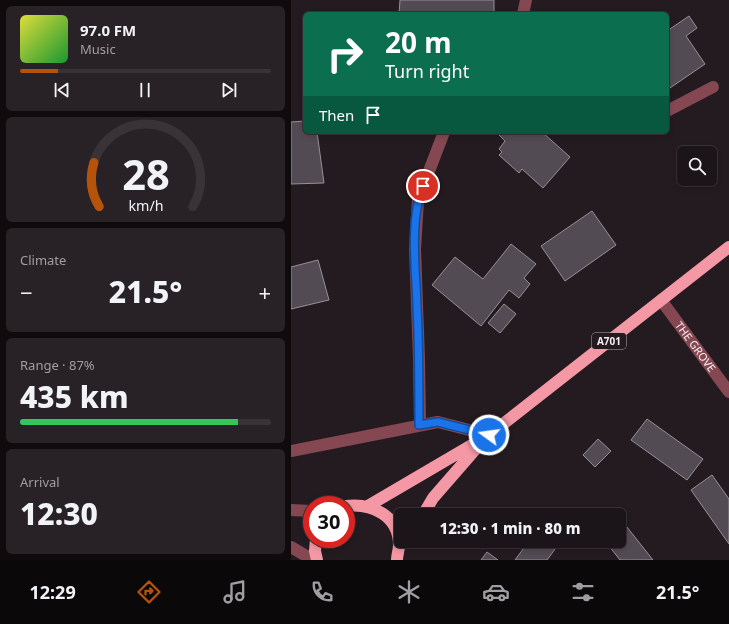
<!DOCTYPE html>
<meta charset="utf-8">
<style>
:root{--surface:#1b1418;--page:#282125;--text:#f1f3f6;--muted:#a09ea2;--line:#393337;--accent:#b45309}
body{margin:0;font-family:"Noto Sans",sans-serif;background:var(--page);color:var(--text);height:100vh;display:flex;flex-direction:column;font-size:15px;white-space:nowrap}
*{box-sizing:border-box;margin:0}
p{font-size:13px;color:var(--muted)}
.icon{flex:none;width:22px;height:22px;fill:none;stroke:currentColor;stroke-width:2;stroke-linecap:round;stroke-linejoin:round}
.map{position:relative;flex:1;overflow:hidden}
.panel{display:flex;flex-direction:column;gap:6px;padding:6px;background:#0f0b0d;width:291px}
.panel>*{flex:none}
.top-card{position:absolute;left:12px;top:12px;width:366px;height:122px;border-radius:6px;box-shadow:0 2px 6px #0003,0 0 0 1px var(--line);background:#0b6e4f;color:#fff;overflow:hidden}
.buttons{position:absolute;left:386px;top:146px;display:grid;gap:8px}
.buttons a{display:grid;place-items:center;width:40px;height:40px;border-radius:6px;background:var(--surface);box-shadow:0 2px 6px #0003,0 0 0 1px var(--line);font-size:20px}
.speed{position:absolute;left:12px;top:496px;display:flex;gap:8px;font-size:20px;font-weight:700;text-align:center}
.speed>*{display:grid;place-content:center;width:52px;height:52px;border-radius:50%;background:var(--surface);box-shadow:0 2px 6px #0003,0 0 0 1px var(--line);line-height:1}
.speed .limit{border:6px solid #d22;background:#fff;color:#111}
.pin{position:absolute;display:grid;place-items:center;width:34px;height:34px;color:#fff;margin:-17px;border:2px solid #fff;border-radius:50%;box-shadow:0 1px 4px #0007}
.me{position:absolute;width:44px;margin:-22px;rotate:284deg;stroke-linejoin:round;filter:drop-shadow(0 0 3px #0008)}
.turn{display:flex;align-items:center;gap:14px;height:84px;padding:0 16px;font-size:18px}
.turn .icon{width:52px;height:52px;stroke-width:2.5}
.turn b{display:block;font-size:28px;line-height:34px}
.then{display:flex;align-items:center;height:38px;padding:0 16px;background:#0003;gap:8px;font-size:15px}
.big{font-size:30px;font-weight:800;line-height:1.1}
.panel .card{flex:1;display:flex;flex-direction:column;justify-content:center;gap:6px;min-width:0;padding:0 14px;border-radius:6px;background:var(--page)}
.panel .dial{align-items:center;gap:0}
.dial svg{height:104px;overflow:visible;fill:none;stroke:var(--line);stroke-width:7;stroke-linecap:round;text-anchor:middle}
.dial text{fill:var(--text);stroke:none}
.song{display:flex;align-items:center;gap:12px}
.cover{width:48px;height:48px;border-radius:6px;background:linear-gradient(135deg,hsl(60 70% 55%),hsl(130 70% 35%))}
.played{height:4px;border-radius:2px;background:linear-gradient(90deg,var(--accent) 15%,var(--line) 15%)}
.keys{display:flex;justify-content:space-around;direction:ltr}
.heat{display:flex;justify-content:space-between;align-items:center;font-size:22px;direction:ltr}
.charge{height:6px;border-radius:3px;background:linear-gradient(90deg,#34c759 87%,var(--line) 0)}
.trip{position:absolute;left:103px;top:508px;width:232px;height:40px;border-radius:6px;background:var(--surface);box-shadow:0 2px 6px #0003,0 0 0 1px var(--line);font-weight:800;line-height:40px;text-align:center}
.tab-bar{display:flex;height:64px;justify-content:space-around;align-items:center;background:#0b080a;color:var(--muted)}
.tab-bar .icon{width:28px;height:28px}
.tab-bar .selected{color:var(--accent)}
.tab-bar b{font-size:18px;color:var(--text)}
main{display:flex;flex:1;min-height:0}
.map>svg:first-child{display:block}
.building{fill:#524b53;stroke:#979098}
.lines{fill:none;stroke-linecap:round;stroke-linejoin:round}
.minor{stroke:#854852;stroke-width:12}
.highway{stroke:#f498a5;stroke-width:12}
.route-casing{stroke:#114b97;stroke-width:10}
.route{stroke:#1a73e8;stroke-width:7}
.labels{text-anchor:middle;stroke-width:4;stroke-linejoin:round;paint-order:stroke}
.shield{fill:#241b20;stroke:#b6afb2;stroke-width:1}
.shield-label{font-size:10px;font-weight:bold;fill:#f5eff1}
.street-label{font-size:11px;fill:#f5eff1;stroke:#241b20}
</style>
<main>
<section class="panel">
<div class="card">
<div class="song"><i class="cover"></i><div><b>97.0 FM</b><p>Music</p></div></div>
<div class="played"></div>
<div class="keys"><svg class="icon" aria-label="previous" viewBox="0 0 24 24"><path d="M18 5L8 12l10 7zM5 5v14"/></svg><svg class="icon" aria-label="pause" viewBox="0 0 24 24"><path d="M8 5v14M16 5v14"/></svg><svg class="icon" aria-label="next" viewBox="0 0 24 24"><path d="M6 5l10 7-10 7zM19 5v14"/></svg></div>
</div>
<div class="card dial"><svg viewBox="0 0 100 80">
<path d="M14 69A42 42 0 1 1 86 69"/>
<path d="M14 69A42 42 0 0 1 10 35" stroke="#b45309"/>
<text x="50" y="56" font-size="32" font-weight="700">28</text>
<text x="50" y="72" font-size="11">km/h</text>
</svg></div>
<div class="card"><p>Climate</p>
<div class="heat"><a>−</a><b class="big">21.5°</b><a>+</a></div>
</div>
<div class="card"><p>Range · 87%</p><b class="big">435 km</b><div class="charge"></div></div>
<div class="card"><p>Arrival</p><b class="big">12:30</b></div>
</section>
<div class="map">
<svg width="438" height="560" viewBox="0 0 438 560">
<rect width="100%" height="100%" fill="#241b20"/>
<!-- building -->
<path class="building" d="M 109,0 L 203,0 L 203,14 L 108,14 Z
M 398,16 L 406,28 L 395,36 L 414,64 L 376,90 L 376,31 Z
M 14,121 L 14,132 L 26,132 L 33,183 L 0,184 L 0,122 Z
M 205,132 L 251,132 L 279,157 L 252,188 L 231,169 L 228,173 L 208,155 L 211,152 L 208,149 L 214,141 Z
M 301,211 L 325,245 L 274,281 L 250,246 Z
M 220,244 L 245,264 L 233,278 L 239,284 L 228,298 L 218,290 L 190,326 L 141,285 L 164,257 L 192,279 Z
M 27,260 L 38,300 L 0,309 L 0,267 Z
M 213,304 L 225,314 L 209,333 L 197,323 Z
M 356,419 L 412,459 L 396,480 L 340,440 Z
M 307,439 L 320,451 L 304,467 L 292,455 Z
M 421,475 L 438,499 L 438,544 L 400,490 Z
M 328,517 L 362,560 L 329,560 L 314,541 L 328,541 Z
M 238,541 L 270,541 L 256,560 L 224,560 Z
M 196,552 L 207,560 L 190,560 Z"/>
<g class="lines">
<!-- minor -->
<g class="minor">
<path d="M 232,14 L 235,0"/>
<path d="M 376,111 L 422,87"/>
<path id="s1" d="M 370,300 L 438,392"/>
<path d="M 129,425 L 128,359 L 124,249 L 127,200 L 153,132"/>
<path d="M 0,451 L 147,422 L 198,435"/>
<path d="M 0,510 L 21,511"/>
<path d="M 0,547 L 22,560"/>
</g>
<!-- highway -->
<path class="highway" d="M 55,506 C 80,503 108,515 108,545 C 108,550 106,555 106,560
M 77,506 L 198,435 L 438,247
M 132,515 L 142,498 L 189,444
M 25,539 L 24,551 L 26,560"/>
</g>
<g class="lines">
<defs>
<path id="route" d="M 132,186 C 118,221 125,270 126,307 C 128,346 128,386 128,425 L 147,422 L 198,435"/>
</defs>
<!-- route casing -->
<use href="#route" class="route-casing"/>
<!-- route -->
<use href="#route" class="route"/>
</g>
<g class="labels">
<!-- shield labels -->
<rect class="shield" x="301" y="333" width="34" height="16" rx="3"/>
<g class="shield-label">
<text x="318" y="345">A701</text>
</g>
<!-- street labels -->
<g class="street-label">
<text dy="4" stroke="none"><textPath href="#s1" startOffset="58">THE GROVE</textPath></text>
</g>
</g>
</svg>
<div class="buttons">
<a><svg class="icon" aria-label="search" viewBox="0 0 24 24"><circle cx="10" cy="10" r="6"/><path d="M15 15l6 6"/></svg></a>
</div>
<div class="speed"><div class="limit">30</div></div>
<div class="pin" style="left:132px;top:186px;background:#d93025"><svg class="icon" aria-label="arrive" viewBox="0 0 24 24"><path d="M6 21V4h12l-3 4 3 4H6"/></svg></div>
<svg class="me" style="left:198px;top:435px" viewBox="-20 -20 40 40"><circle r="17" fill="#1a73e8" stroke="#fff" stroke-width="3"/><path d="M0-11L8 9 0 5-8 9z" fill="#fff"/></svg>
<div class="trip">12:30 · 1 min · 80 m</div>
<div class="top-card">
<div class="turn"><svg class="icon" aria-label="right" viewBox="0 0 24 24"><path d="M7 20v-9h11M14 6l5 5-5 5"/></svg><div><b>20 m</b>Turn right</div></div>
<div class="then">Then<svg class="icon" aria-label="arrive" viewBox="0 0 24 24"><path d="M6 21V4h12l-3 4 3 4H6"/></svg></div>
</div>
</div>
</main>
<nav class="tab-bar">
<b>12:29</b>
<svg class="icon selected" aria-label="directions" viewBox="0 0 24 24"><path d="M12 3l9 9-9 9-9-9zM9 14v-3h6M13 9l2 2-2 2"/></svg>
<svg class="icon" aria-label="music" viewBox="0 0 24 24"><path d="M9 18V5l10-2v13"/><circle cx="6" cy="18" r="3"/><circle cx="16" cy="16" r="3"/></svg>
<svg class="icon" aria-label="phone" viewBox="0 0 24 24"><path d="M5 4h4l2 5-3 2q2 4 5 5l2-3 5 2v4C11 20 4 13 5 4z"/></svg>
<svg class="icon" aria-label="climate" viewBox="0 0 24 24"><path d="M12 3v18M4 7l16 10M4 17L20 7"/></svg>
<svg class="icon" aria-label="car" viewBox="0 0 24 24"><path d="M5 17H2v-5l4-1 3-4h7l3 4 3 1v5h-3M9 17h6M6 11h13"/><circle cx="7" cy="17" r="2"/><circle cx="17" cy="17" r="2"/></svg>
<svg class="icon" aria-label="filters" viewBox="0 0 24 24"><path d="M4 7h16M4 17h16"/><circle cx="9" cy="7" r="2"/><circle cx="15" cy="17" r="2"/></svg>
<b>21.5°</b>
</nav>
